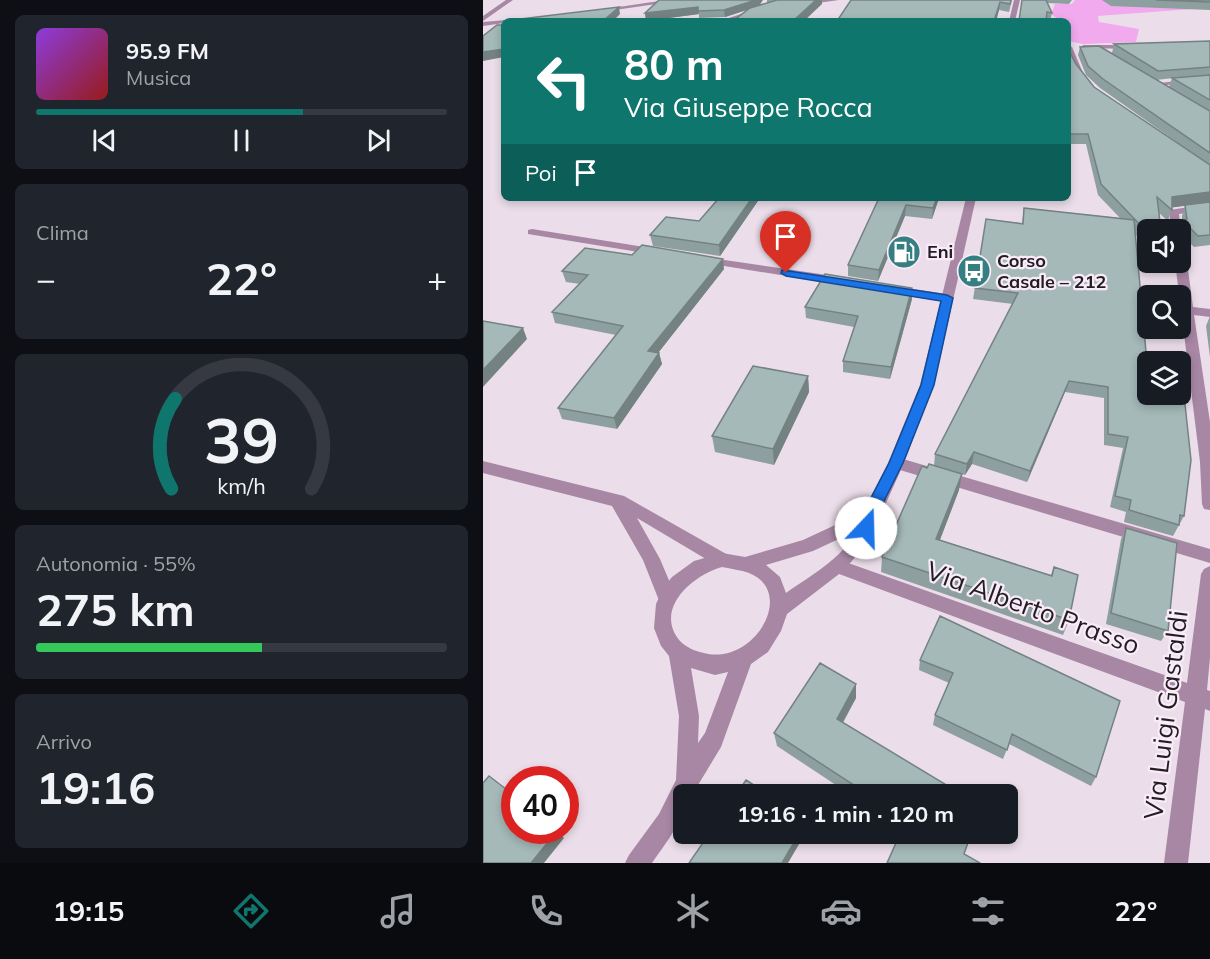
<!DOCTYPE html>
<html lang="it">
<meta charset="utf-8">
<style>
:root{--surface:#171b24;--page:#20242c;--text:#f1f3f6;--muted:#9ea1a6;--line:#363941;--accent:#0f766e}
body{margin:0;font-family:Mulish,sans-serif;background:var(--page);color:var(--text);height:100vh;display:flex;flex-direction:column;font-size:22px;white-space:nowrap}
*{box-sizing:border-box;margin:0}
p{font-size:20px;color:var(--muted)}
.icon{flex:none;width:33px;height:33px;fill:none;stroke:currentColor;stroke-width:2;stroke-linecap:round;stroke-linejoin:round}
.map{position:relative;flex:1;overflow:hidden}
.side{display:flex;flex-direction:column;gap:15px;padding:15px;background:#0d0f14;width:483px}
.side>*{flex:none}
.guide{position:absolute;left:18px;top:18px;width:570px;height:183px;border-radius:9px;box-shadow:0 3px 9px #0003;background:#0f766e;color:#fff;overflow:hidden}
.tools{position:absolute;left:654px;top:219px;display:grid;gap:12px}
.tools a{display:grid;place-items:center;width:54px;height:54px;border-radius:9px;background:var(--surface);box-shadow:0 3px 9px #0003;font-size:30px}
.speed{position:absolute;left:18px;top:766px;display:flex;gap:12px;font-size:30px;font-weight:700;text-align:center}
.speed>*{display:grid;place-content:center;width:78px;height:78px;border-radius:50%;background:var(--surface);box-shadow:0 3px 9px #0003;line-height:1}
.speed .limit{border:9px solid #d22;background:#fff;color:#111}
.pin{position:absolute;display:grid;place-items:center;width:51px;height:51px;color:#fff;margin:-62px -26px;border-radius:50% 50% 50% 0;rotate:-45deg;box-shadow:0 0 6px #0007}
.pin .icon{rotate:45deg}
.me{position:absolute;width:66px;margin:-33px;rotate:21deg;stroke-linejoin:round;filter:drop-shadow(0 0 4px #0008)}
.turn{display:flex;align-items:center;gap:21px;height:126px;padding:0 24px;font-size:27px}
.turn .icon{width:78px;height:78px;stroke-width:2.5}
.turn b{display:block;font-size:42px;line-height:51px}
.then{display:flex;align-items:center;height:57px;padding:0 24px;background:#0003;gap:12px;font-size:22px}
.big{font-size:45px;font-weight:700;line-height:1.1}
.side .widget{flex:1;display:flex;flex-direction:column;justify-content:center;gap:9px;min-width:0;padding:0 21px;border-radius:9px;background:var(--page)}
.side .dial{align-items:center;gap:0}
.dial svg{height:156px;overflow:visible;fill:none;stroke:var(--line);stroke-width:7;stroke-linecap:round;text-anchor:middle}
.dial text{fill:var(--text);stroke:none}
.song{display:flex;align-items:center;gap:18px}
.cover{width:72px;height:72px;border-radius:9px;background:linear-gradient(135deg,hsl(270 70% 55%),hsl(0 70% 35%))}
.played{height:6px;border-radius:3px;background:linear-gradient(90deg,var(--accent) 65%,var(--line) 65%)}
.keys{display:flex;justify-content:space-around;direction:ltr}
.heat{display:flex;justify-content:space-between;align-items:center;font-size:33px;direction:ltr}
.charge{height:9px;border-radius:4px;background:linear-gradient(90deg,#34c759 55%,var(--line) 0)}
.trip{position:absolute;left:190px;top:784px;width:345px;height:60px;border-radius:9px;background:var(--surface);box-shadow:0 3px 9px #0003;font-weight:700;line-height:60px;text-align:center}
.dock{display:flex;height:96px;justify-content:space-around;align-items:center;background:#090b0e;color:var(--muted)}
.dock .icon{width:42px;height:42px}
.dock .current{color:var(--accent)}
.dock b{font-size:27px;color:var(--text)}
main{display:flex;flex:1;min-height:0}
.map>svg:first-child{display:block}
.green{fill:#f1aaed}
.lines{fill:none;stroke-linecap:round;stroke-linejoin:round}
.minor{fill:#a887a5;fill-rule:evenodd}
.tertiary{fill:#a887a5;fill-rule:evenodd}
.wall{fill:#8e9f9f;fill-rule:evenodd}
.shaded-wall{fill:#748282}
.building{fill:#a5b9b9;stroke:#748282;stroke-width:1.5}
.route{fill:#1a73e8;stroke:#114b97;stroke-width:1.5}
.labels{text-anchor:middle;stroke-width:4.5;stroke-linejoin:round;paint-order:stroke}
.far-poi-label{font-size:18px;font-weight:bold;fill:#211d21;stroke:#f9ebf7;text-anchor:start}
.near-street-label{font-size:26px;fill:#211d21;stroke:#f9ebf7}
</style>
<main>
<section class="side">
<div class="widget">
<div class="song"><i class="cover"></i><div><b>95.9 FM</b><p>Musica</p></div></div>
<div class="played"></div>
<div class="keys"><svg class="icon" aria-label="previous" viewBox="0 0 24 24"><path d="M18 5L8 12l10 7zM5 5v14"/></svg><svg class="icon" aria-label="pause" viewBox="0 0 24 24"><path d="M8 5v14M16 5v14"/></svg><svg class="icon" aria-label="next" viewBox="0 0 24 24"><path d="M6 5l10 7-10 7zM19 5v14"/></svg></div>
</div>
<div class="widget"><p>Clima</p>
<div class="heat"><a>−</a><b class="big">22°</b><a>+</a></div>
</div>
<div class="widget dial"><svg viewBox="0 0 100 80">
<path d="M14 69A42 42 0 1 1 86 69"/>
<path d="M14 69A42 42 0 0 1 16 23" stroke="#0f766e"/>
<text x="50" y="56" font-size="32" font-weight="700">39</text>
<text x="50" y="72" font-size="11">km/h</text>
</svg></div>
<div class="widget"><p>Autonomia · 55%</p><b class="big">275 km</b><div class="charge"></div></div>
<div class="widget"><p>Arrivo</p><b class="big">19:16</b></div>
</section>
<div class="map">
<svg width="727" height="863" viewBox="0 0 727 863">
<rect width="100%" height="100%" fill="#ebdeea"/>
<!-- green -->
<path class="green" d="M 592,0 L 727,0 L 710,9 L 615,16 L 616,22 L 656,29 L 653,42 L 600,44 L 585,41 L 588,28 L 585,21 L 578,21 L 568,14 L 572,4 L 589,4 Z"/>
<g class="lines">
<!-- minor -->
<path class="minor" d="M 23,0 L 30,0 L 0,21 L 0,16 Z
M 183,0 L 201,0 L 118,12 L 115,10 Z
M 333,0 L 356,0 L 320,5 L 317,3 Z
M 273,9 L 275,12 L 247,21 L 237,21 Z
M 23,20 L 21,23 L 0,26 L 0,22 Z
M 585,45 L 589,47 L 604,82 L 597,80 L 585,53 Z
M 600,45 L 651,45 L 654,47 L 651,49 L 598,48 Z
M 727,77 L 727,81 L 672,86 L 668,84 Z
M 727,204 L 727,210 L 696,214 L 698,230 L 688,230 L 686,210 Z
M 49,229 L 174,249 L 180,252 L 174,255 L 45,234 L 45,230 Z
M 221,257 L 358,277 L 364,281 L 358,285 L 217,262 L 215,260 Z
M 698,259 L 704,262 L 710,307 L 727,309 L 727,317 L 711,315 L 727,422 L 727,510 L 721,509 L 719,504 L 717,462 L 692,262 L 698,262 Z
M 411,286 L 464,294 L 470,298 L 464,302 L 407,293 L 405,290 Z
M 413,457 L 727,549 L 727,563 L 407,467 L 405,463 L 407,459 Z
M 0,461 L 141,496 L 245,555 L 248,560 L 245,565 L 239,567 L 233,565 L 154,518 L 177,559 L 193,597 L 191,603 L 184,605 L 177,603 L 160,560 L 129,506 L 0,473 Z
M 354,559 L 704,683 L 718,574 L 721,569 L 727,566 L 727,658 L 724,690 L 727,691 L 727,711 L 722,709 L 705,863 L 681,863 L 702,702 L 348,571 L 345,566 L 348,561 Z"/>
<!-- tertiary -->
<path class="tertiary" d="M 531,0 L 537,0 L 532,21 L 526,21 Z
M 483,198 L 493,198 L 451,385 L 421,463 L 385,543 L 360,571 L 304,614 L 298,631 L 285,652 L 268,664 L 238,747 L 209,795 L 201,795 C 201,823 184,841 169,863 L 142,863 L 146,855 L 176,814 L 193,780 L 196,716 L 186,656 L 178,646 L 171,628 L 173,604 L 181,587 L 189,577 L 211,561 L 239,553 L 262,557 L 320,540 L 380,512 L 405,463 L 437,385 ZM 373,531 C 360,558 327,576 303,593 L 297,577 L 283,565 L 330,551 ZM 239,567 C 248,569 258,570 266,573 C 314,592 271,666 221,653 C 212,651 204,648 197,641 C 170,609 210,575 239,567 ZM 208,668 L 232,675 L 245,672 L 222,733 L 215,743 L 216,716 Z"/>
</g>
<!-- wall -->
<path class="wall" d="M 284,0 L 339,0 L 339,4 L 264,10 L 242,17 L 216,18 L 216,14 L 163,21 L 162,13 L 277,5 L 284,3 Z
M 368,0 L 529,0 L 526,12 L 516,10 L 513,21 L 354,21 Z
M 539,0 L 589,0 L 586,4 L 564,3 L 569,13 L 567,21 L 563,20 Z
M 619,0 L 727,0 L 727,10 L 628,6 Z
M 727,41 L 727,245 L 711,247 L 698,234 L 697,230 L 699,223 L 699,216 L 702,206 L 689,207 L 685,221 L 676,213 L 664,230 L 664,247 L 652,234 L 664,363 L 701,516 L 690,536 L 641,522 L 643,512 L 627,507 L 640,448 L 621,445 L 621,398 L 582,392 L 544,482 L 489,464 L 482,475 L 451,466 L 452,454 L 530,304 L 490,299 L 503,219 L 539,223 L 541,208 L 637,218 L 615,195 L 603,144 L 585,144 L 585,49 L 593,64 L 611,87 L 698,145 L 617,88 L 603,75 L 595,55 L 597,47 L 629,53 L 631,44 ZM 689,78 L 686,87 L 673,80 L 691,78 Z
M 236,198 L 277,198 L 237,256 L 170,246 L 167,235 L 216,221 Z
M 396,198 L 456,198 L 449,219 L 422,216 L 395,281 L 365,276 L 365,265 Z
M 241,269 L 175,353 L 176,353 L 179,364 L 134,429 L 79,419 L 75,408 L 133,335 L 72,323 L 69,312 L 97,284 L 83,282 L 79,271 Z
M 429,299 L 407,379 L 360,372 L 360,361 L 371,327 L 323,318 L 322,307 Z
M 727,316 L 727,357 L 723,326 Z
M 325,376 L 326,392 L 291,465 L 232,452 L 229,436 Z
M 476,490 L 457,540 L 568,575 L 571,567 L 586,620 L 580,635 L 398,572 L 399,557 Z
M 643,528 L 685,631 L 678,641 L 623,624 L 638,539 Z
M 457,616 L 613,777 L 608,786 L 526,744 L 520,759 L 450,725 L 452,715 L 466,683 L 436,670 L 437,660 Z
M 373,684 L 373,698 L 360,723 L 480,795 L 368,795 L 294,746 L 291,733 Z"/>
<!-- shaded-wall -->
<path class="shaded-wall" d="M 273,0 L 280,0 L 276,6 L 242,17 L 241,10 Z
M 333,0 L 339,0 L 339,4 L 321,21 L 310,21 Z
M 517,2 L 516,10 L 513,21 L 511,21 Z
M 136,7 L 137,14 L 130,21 L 120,21 Z
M 215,7 L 216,14 L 163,21 L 162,13 Z
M 21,49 L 21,57 L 0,61 L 0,52 Z
M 727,192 L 727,202 L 686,208 L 689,197 Z
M 269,198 L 277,198 L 237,256 L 236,245 Z
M 454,198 L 456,198 L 449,219 L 450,208 Z
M 423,205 L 422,216 L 395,281 L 396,270 Z
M 240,259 L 241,269 L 168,362 L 165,351 Z
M 429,288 L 429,299 L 407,379 L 408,367 Z
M 40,328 L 44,339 L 0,387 L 0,370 Z
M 176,353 L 179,364 L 134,429 L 131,418 Z
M 325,376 L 326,392 L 291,465 L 290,449 Z
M 586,381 L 582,392 L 544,482 L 547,471 Z
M 491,452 L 489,464 L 482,475 L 484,464 Z
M 479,474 L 476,490 L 451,555 L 453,539 Z
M 373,684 L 373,698 L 354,732 L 354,719 Z
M 74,831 L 81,838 L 61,863 L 48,863 Z
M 316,834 L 322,834 L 305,863 L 299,863 Z"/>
<!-- building -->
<path class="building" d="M 176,0 L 273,0 L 241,10 L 215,11 L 215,7 L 162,13 Z
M 294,0 L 333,0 L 310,21 L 250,21 L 267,8 Z
M 368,0 L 528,0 L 527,4 L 517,2 L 511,21 L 354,21 Z
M 539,0 L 563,0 L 569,13 L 564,12 L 563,21 L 536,21 Z
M 673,0 L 727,0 L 727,2 Z
M 136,7 L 120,21 L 21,21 L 21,49 L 0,52 L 0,36 L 14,25 L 20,25 L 21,21 Z
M 727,41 L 727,67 L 675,71 L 631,44 Z
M 616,46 L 727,111 L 727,153 L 620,79 L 605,66 L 597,47 Z
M 585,49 L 593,64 L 611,87 L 727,165 L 727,192 L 689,197 L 689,210 L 674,197 L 678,230 L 664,230 L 664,232 L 618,184 L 605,134 L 585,134 Z
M 727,75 L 727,100 L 689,78 Z
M 236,198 L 269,198 L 236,245 L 167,235 L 183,217 L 216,221 Z
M 396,198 L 454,198 L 450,208 L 423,205 L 396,270 L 365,265 Z
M 727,202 L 727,235 L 715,236 L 700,221 L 704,219 L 702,205 Z
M 541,208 L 651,220 L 664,363 L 664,394 L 698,394 L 698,367 L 708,460 L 701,516 L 697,515 L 696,525 L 646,510 L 648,500 L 632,496 L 645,437 L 625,434 L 625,387 L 586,381 L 547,471 L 491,452 L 484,464 L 452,454 L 535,293 L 492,288 L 503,219 L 540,224 Z
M 159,245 L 240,259 L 165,351 L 176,353 L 131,418 L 75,408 L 140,326 L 69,312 L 105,275 L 79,271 L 102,248 L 149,255 Z
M 342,274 L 429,288 L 408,367 L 360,361 L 375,316 L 322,307 Z
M 0,321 L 40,328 L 0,370 Z
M 270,366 L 325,376 L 290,449 L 229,436 Z
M 446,464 L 479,474 L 453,539 L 569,576 L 571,567 L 595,575 L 586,620 L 399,557 L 439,466 L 444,468 Z
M 643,528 L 694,543 L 685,631 L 628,613 Z
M 457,616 L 637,701 L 613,777 L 529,734 L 524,750 L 452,715 L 470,673 L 437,660 Z
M 337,663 L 373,684 L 354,719 L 480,795 L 386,795 L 291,733 Z
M 6,776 L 32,796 L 32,831 L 74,831 L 48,863 L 0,863 L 0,783 Z
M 263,780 L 286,795 L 253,795 Z
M 226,834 L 316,834 L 299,863 L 206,863 Z
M 417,834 L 488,834 L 481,854 L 497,863 L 404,863 Z"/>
<!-- route -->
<path class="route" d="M 299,270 L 464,295 L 470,298 L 451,385 L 420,463 L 393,517 L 391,528 L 383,535 L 376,528 L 378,517 L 406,463 L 438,385 L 458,301 L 303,276 L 298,273 Z"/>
<!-- icons -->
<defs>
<symbol id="fuel-disc" viewBox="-11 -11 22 22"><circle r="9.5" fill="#357e82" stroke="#f9ebf7"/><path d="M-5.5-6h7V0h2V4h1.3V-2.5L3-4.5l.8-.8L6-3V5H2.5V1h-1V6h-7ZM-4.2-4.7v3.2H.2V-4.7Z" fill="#fff"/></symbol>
<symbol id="bus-disc" viewBox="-11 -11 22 22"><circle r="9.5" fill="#357e82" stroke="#f9ebf7"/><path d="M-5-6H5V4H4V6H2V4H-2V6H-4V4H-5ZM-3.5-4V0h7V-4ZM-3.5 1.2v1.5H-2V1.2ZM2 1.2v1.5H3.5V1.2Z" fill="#fff"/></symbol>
</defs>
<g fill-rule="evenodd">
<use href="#fuel-disc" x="402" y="233" width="38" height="38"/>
<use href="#bus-disc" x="472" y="252" width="38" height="38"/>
</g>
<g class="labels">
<!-- far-poi labels -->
<g class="far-poi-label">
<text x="444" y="258">Eni</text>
<text x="514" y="267">Corso<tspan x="514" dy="21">Casale – 212</tspan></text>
</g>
<!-- near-street labels -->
<g class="near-street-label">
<text transform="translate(550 608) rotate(20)" y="9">Via Alberto Prasso</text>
<text transform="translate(683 715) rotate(-83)" y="9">Via Luigi Gastaldi</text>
</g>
</g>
</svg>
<div class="tools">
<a><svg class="icon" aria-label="sound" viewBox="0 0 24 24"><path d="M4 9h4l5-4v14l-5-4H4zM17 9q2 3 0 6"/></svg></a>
<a><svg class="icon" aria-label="search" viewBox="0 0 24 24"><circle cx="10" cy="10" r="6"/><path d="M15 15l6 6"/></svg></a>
<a><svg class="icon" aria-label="layers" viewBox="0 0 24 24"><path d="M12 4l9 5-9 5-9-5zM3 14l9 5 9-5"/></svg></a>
</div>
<div class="speed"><div class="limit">40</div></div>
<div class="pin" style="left:303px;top:273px;background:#d93025"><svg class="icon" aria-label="arrive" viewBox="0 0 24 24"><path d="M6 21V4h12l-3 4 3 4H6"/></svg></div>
<svg class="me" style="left:383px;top:528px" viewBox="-20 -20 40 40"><circle r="19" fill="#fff"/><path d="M0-13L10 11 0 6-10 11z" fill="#1a73e8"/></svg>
<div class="trip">19:16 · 1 min · 120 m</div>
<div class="guide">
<div class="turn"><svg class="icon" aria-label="left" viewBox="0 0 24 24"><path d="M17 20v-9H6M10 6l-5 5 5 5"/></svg><div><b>80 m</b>Via Giuseppe Rocca</div></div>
<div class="then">Poi<svg class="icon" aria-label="arrive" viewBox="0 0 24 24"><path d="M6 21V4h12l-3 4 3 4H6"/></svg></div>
</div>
</div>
</main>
<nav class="dock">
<b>19:15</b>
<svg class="icon current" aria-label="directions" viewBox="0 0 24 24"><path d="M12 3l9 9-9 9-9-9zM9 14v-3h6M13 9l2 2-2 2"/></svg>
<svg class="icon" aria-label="music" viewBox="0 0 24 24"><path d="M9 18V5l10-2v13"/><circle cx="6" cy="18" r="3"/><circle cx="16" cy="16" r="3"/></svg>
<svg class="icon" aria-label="phone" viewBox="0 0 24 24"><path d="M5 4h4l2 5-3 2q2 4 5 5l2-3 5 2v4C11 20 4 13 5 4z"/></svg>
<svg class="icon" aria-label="climate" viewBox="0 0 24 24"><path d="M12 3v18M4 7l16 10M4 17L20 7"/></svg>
<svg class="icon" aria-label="car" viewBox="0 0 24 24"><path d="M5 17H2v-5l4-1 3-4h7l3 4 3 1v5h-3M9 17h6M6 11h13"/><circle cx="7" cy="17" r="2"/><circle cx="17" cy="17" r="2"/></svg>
<svg class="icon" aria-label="filters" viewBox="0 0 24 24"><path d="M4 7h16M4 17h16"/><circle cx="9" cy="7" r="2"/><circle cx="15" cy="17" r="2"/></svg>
<b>22°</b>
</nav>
